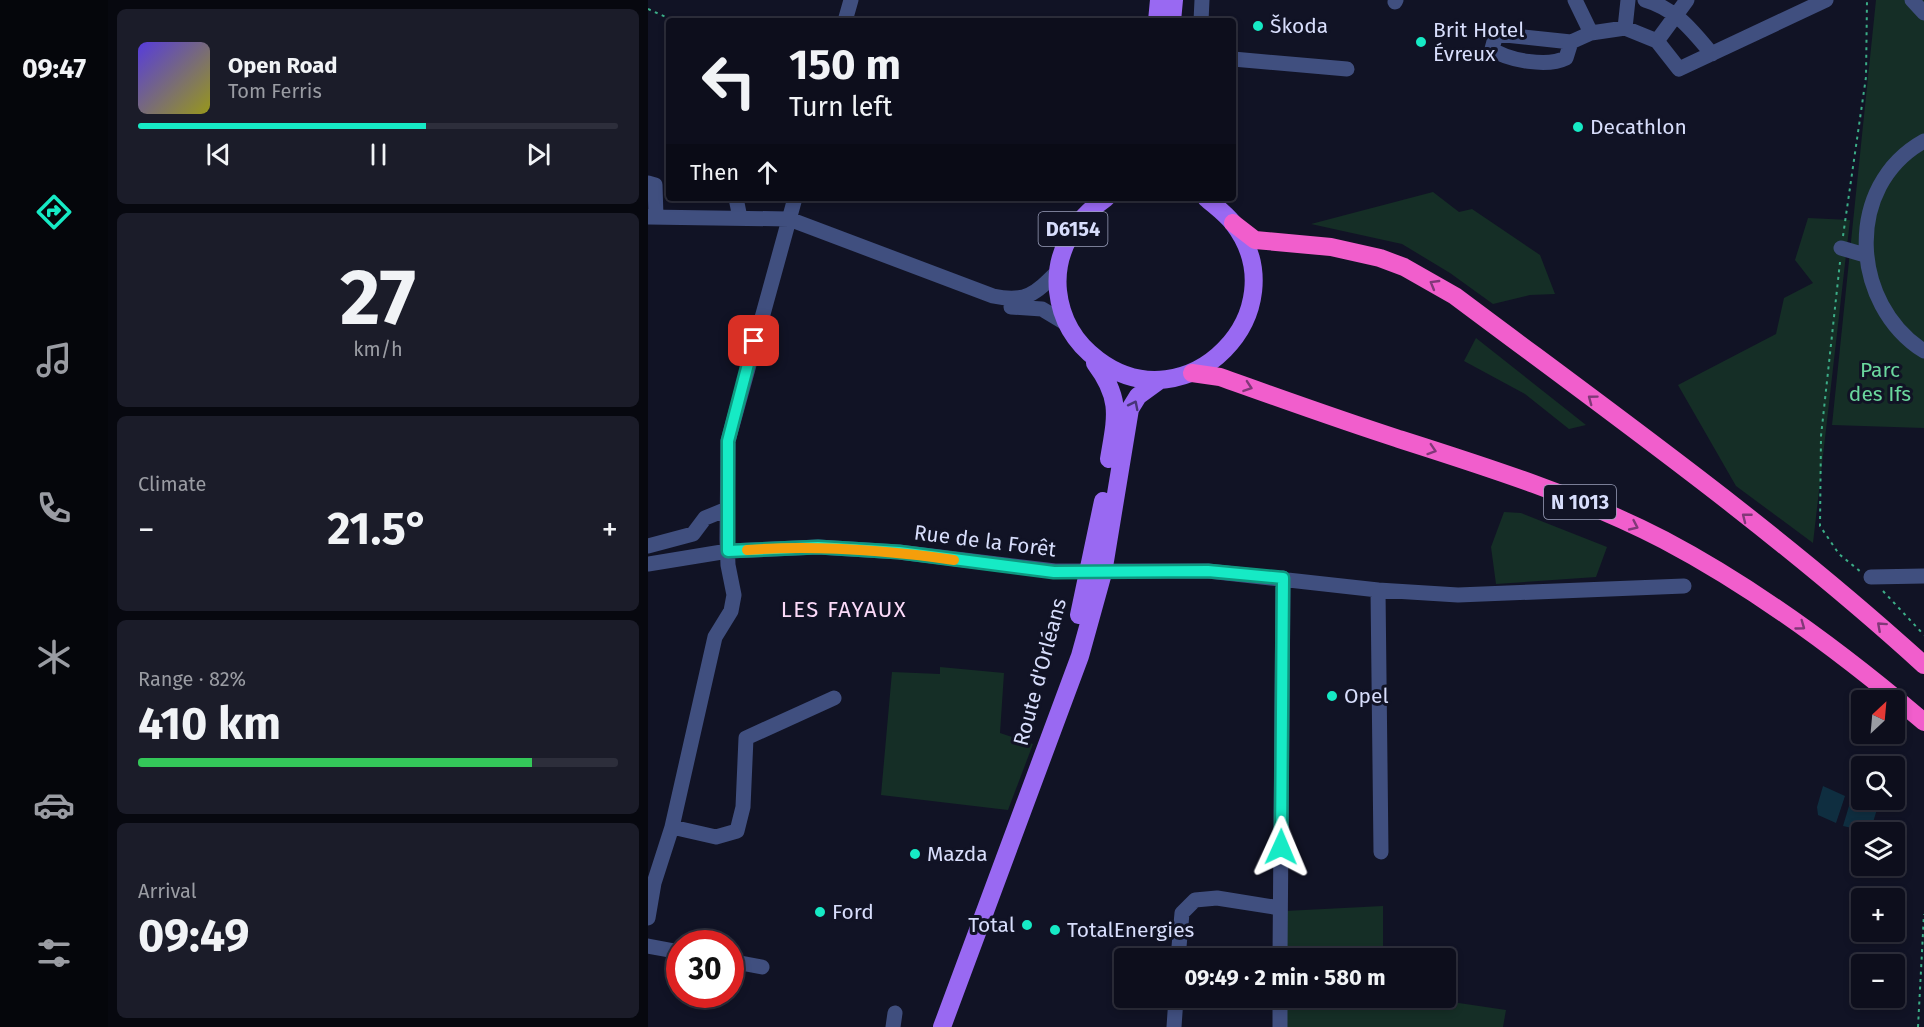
<!DOCTYPE html>
<meta charset="utf-8">
<style>
:root{--surface:#0d0e1c;--page:#1b1c29;--text:#f1f3f6;--muted:#9a9ca3;--line:#2d2e3b;--accent:#16eac5}
body{margin:0;font-family:"Fira Sans",sans-serif;background:var(--page);color:var(--text);height:100vh;display:flex;flex-direction:column;font-size:22px;white-space:nowrap}
*{box-sizing:border-box;margin:0}
p{font-size:20px;color:var(--muted)}
.icon{flex:none;width:33px;height:33px;fill:none;stroke:currentColor;stroke-width:2;stroke-linecap:round;stroke-linejoin:round}
.map{position:relative;flex:1;overflow:hidden}
.details{display:flex;flex-direction:column;gap:9px;padding:9px;background:#07080f;width:540px}
.details>*{flex:none}
.guide{position:absolute;left:18px;top:18px;width:570px;height:183px;border-radius:6px;box-shadow:0 3px 9px #0003,0 0 0 2px var(--line);background:#0d0e1c;color:var(--text);overflow:hidden}
.needle{width:39px;rotate:26deg}
.buttons{position:absolute;left:1203px;top:690px;display:grid;gap:12px}
.buttons a{display:grid;place-items:center;width:54px;height:54px;border-radius:6px;background:var(--surface);box-shadow:0 3px 9px #0003,0 0 0 2px var(--line);font-size:30px}
.speed{position:absolute;left:18px;top:930px;display:flex;gap:12px;font-size:30px;font-weight:700;text-align:center}
.speed>*{display:grid;place-content:center;width:78px;height:78px;border-radius:50%;background:var(--surface);box-shadow:0 3px 9px #0003,0 0 0 2px var(--line);line-height:1}
.speed .limit{border:9px solid #d22;background:#fff;color:#111}
.pin{position:absolute;display:grid;place-items:center;width:51px;height:51px;color:#fff;margin:-26px;border-radius:12px;box-shadow:0 3px 9px #0006}
.me{position:absolute;width:66px;margin:-33px;rotate:1deg;stroke-linejoin:round;filter:drop-shadow(0 0 4px #0008)}
.turn{display:flex;align-items:center;gap:21px;height:126px;padding:0 24px;font-size:27px}
.turn .icon{width:78px;height:78px;stroke-width:2.5}
.turn b{display:block;font-size:42px;line-height:51px}
.then{display:flex;align-items:center;height:57px;padding:0 24px;background:#0003;gap:12px;font-size:22px}
.big{font-size:45px;font-weight:700;line-height:1.1}
.details .card{flex:1;display:flex;flex-direction:column;justify-content:center;gap:9px;min-width:0;padding:0 21px;border-radius:9px;background:var(--page)}
.details .dial{align-items:center;gap:0}
.dial b{font-size:78px;line-height:1}
.song{display:flex;align-items:center;gap:18px}
.cover{width:72px;height:72px;border-radius:9px;background:linear-gradient(135deg,hsl(250 70% 55%),hsl(60 70% 35%))}
.played{height:6px;border-radius:3px;background:linear-gradient(90deg,var(--accent) 60%,var(--line) 60%)}
.keys{display:flex;justify-content:space-around;direction:ltr}
.heat{display:flex;justify-content:space-between;align-items:center;font-size:33px;direction:ltr}
.charge{height:9px;border-radius:4px;background:linear-gradient(90deg,#34c759 82%,var(--line) 0)}
.trip{position:absolute;left:466px;top:948px;width:342px;height:60px;border-radius:6px;background:var(--surface);box-shadow:0 3px 9px #0003,0 0 0 2px var(--line);font-weight:700;line-height:60px;text-align:center}
main{display:flex;flex:1;min-height:0}
.tabs{display:flex;flex-direction:column;width:108px;justify-content:space-around;align-items:center;background:#05060b;color:var(--muted)}
.tabs .icon{width:42px;height:42px}
.tabs .on{color:var(--accent)}
.tabs b{font-size:27px;color:var(--text)}
.map>svg:first-child{display:block}
.green{fill:#152e26}
.water{fill:#0f2e40}
.lines{fill:none;stroke-linecap:round;stroke-linejoin:round}
.path{stroke:#3bad87;stroke-width:2;stroke-dasharray:3 4.5;stroke-linecap:butt}
.minor{stroke:#404f7f;stroke-width:15}
.major{stroke:#9969f2;stroke-width:18}
.highway{stroke:#f15ecc;stroke-width:18}
.oneway{stroke:#813878}
.oneway2{stroke:#473577}
.route-casing{stroke:#0e9880;stroke-width:15}
.route{stroke:#16eac5;stroke-width:10}
.slow{stroke:#f59e0b;stroke-width:10}
.poi-dot{fill:#16eac5;stroke:#111325;stroke-width:2}
.labels{text-anchor:middle;stroke-width:6;stroke-linejoin:round;paint-order:stroke}
.shield{fill:#111325;stroke:#9ca1bc;stroke-width:1.5}
.shield-label{font-size:20px;font-weight:bold;fill:#d8defc}
.poi-label{font-size:21px;fill:#d8defc;stroke:#111325;text-anchor:start}
.park-label{font-size:21px;fill:#6ad69d;stroke:#111325}
.street-label{font-size:21px;fill:#d8defc;stroke:#111325}
.neighbourhood-label{font-size:22px;letter-spacing:1.5px;fill:#fcdaf9;stroke:#111325}
</style>
<main>
<nav class="tabs">
<b>09:47</b>
<svg class="icon on" aria-label="directions" viewBox="0 0 24 24"><path d="M12 3l9 9-9 9-9-9zM9 14v-3h6M13 9l2 2-2 2"/></svg>
<svg class="icon" aria-label="music" viewBox="0 0 24 24"><path d="M9 18V5l10-2v13"/><circle cx="6" cy="18" r="3"/><circle cx="16" cy="16" r="3"/></svg>
<svg class="icon" aria-label="phone" viewBox="0 0 24 24"><path d="M5 4h4l2 5-3 2q2 4 5 5l2-3 5 2v4C11 20 4 13 5 4z"/></svg>
<svg class="icon" aria-label="climate" viewBox="0 0 24 24"><path d="M12 3v18M4 7l16 10M4 17L20 7"/></svg>
<svg class="icon" aria-label="car" viewBox="0 0 24 24"><path d="M5 17H2v-5l4-1 3-4h7l3 4 3 1v5h-3M9 17h6M6 11h13"/><circle cx="7" cy="17" r="2"/><circle cx="17" cy="17" r="2"/></svg>
<svg class="icon" aria-label="filters" viewBox="0 0 24 24"><path d="M4 7h16M4 17h16"/><circle cx="9" cy="7" r="2"/><circle cx="15" cy="17" r="2"/></svg>
</nav>
<section class="details">
<div class="card">
<div class="song"><i class="cover"></i><div><b>Open Road</b><p>Tom Ferris</p></div></div>
<div class="played"></div>
<div class="keys"><svg class="icon" aria-label="previous" viewBox="0 0 24 24"><path d="M18 5L8 12l10 7zM5 5v14"/></svg><svg class="icon" aria-label="pause" viewBox="0 0 24 24"><path d="M8 5v14M16 5v14"/></svg><svg class="icon" aria-label="next" viewBox="0 0 24 24"><path d="M6 5l10 7-10 7zM19 5v14"/></svg></div>
</div>
<div class="card dial"><b>27</b><p>km/h</p></div>
<div class="card"><p>Climate</p>
<div class="heat"><a>−</a><b class="big">21.5°</b><a>+</a></div>
</div>
<div class="card"><p>Range · 82%</p><b class="big">410 km</b><div class="charge"></div></div>
<div class="card"><p>Arrival</p><b class="big">09:49</b></div>
</section>
<div class="map">
<svg width="1276" height="1027" viewBox="0 0 1276 1027">
<rect width="100%" height="100%" fill="#111325"/>
<!-- green -->
<path class="green" d="M 1228,0 L 1276,0 L 1276,428 L 1184,425 Z
M 785,192 L 811,212 L 824,209 L 892,255 L 907,294 L 882,295 L 845,304 L 802,273 L 754,244 L 663,224 Z
M 1160,218 L 1202,220 L 1165,543 L 1088,486 L 1030,385 L 1128,334 L 1136,298 L 1165,283 L 1147,260 Z
M 828,338 L 938,425 L 921,429 L 877,394 L 816,361 Z
M 856,512 L 873,513 L 959,547 L 948,577 L 848,584 L 843,547 Z
M 292,667 L 356,673 L 352,733 L 385,744 L 360,810 L 233,795 L 244,672 L 292,674 Z
M 735,906 L 735,958 L 637,958 L 637,911 Z
M 637,998 L 777,998 L 858,1010 L 855,1027 L 637,1027 Z"/>
<!-- water -->
<path class="water" d="M 1175,786 L 1197,796 L 1188,823 L 1170,815 L 1169,807 Z
M 1204,796 L 1230,806 L 1222,832 L 1195,826 Z"/>
<g class="lines">
<!-- path -->
<path class="path" d="M 0,9 L 27,21
M 1195,236 L 1218,77 L 1219,0
M 1192,262 L 1173,436 L 1172,526 L 1191,554 L 1213,572
M 1235,591 L 1276,635
M 1270,1027 L 1276,914"/>
<!-- minor -->
<path class="minor" d="M 927,0 L 943,33 L 977,28 L 980,0
M 997,0 C 1028,9 1044,30 1064,54
M 1264,0 L 1276,13
M 747,2 L 748,0
M 197,21 L 203,0
M 553,21 L 554,0
M 977,28 L 1009,41 L 1031,69 L 1178,0
M 1009,41 L 1039,0
M 923,42 L 848,34 L 844,49 C 860,61 900,67 918,58 L 923,42 L 943,33
M 585,59 L 699,69
M 1276,141 C 1195,186 1203,305 1276,351
M 0,183 L 7,185 L 8,217
M 88,198 L 92,218
M 0,217 L 141,219 L 345,296 C 378,303 387,294 410,271
M 1193,248 L 1217,255
M 363,307 L 394,309 L 419,324
M 0,546 L 45,534 L 57,518 L 79,509
M 0,564 L 80,551 L 170,547 L 251,552 L 407,571 L 560,571 L 730,590 L 733,852
M 1223,577 L 1276,576
M 730,590 L 810,595 L 1036,586
M 24,827 L 68,837 L 89,831 L 95,807 L 98,738 L 186,698
M 0,918 L 6,883 L 24,827 L 67,637 L 83,611 L 86,595 L 80,565 L 79,539 L 80,441 L 147,198
M 0,946 L 32,952
M 530,958 L 534,913 L 547,900 L 569,898 L 632,908
M 632,958 L 635,578
M 82,961 L 114,967
M 245,1027 L 247,1013
M 526,1027 L 528,998
M 632,1027 L 632,998"/>
<!-- major -->
<path class="major" d="M 509,21 L 511,0
M 524,21 L 526,0
M 458,198 C 427,219 406,252 410,291 C 413,319 427,343 450,360 C 539,427 653,311 585,223 C 577,213 567,206 558,198
M 447,363 C 474,399 468,417 461,459
M 431,615 L 455,501
M 294,1027 L 432,656 L 455,573 L 482,409 L 490,396 L 512,380"/>
<!-- highway -->
<path class="highway" d="M 585,223 L 607,240 L 683,247 L 732,258 L 756,267 L 807,296 C 966,415 1129,531 1276,665
M 544,373 L 572,377 C 631,398 689,419 748,438 C 839,467 931,496 1016,540 C 1109,589 1196,654 1276,722"/>
</g>
<!-- one-way arrows -->
<defs><path id="oneway-chevron" d="M-2-3.5L2.5 0L-2 3.5" fill="none" stroke-width="1.6" stroke-linecap="round" stroke-linejoin="round" transform="scale(1.5)"/></defs>
<g class="oneway">
<use href="#oneway-chevron" transform="translate(786 284) rotate(-150)"/>
<use href="#oneway-chevron" transform="translate(600 387) rotate(19)"/>
<use href="#oneway-chevron" transform="translate(944 399) rotate(-143)"/>
<use href="#oneway-chevron" transform="translate(784 450) rotate(18)"/>
<use href="#oneway-chevron" transform="translate(1098 517) rotate(-142)"/>
<use href="#oneway-chevron" transform="translate(986 526) rotate(25)"/>
<use href="#oneway-chevron" transform="translate(1153 626) rotate(36)"/>
<use href="#oneway-chevron" transform="translate(1233 626) rotate(-138)"/>
</g>
<use class="oneway2" href="#oneway-chevron" transform="translate(486 405) rotate(-63)"/>
<g class="lines">
<defs>
<path id="route" d="M 106,341 L 80,441 L 80,551 L 170,547 L 251,552 L 406,572 L 560,571 L 635,578 L 633,847"/>
</defs>
<!-- route casing -->
<use href="#route" class="route-casing"/>
<!-- route -->
<use href="#route" class="route"/>
<!-- slow -->
<path class="slow" d="M 99,550 C 168,545 237,550 306,560"/>
</g>
<!-- markers -->
<g class="poi-dot">
<circle cx="610" cy="26" r="6"/>
<circle cx="773" cy="42" r="6"/>
<circle cx="930" cy="127" r="6"/>
<circle cx="684" cy="696" r="6"/>
<circle cx="267" cy="854" r="6"/>
<circle cx="172" cy="912" r="6"/>
<circle cx="379" cy="925" r="6"/>
<circle cx="407" cy="930" r="6"/>
</g>
<g class="labels">
<!-- shield labels -->
<g class="shield">
<rect x="390.5" y="212" width="69" height="34" rx="4.5"/>
<rect x="896" y="485" width="72" height="34" rx="4.5"/>
</g>
<g class="shield-label">
<text x="425" y="236">D6154</text>
<text x="932" y="509">N 1013</text>
</g>
<!-- poi labels -->
<g class="poi-label">
<text x="622" y="33">Škoda</text>
<text x="785" y="37">Brit Hotel<tspan x="785" dy="24">Évreux</tspan></text>
<text x="942" y="134">Decathlon</text>
<text x="696" y="703">Opel</text>
<text x="279" y="861">Mazda</text>
<text x="184" y="919">Ford</text>
<text x="367" y="932" text-anchor="end">Total</text>
<text x="419" y="937">TotalEnergies</text>
</g>
<!-- park labels -->
<g class="park-label">
<text x="1232" y="377">Parc<tspan x="1232" dy="24">des Ifs</tspan></text>
</g>
<!-- street labels -->
<g class="street-label">
<text transform="translate(337 541) rotate(7)" y="7">Rue de la Forêt</text>
<text transform="translate(392 672) rotate(-75)" y="7">Route d'Orléans</text>
</g>
<!-- neighbourhood labels -->
<g class="neighbourhood-label">
<text x="196" y="617">LES FAYAUX</text>
</g>
</g>
</svg>
<div class="buttons">
<a><svg class="needle" viewBox="-14 -14 28 28"><path d="M0-13l5 13h-10z" fill="#e53935"/><path d="M0 13l5-13h-10z" fill="#9a9ca3"/></svg></a>
<a><svg class="icon" aria-label="search" viewBox="0 0 24 24"><circle cx="10" cy="10" r="6"/><path d="M15 15l6 6"/></svg></a>
<a><svg class="icon" aria-label="layers" viewBox="0 0 24 24"><path d="M12 4l9 5-9 5-9-5zM3 14l9 5 9-5"/></svg></a>
<a>+</a>
<a>−</a>
</div>
<div class="speed"><div class="limit">30</div></div>
<div class="pin" style="left:106px;top:341px;background:#d93025"><svg class="icon" aria-label="arrive" viewBox="0 0 24 24"><path d="M6 21V4h12l-3 4 3 4H6"/></svg></div>
<svg class="me" style="left:633px;top:847px" viewBox="-20 -20 40 40"><path d="M0-17L14 15 0 8-14 15z" fill="#16eac5" stroke="#fff" stroke-width="4"/></svg>
<div class="trip">09:49 · 2 min · 580 m</div>
<div class="guide">
<div class="turn"><svg class="icon" aria-label="left" viewBox="0 0 24 24"><path d="M17 20v-9H6M10 6l-5 5 5 5"/></svg><div><b>150 m</b>Turn left</div></div>
<div class="then">Then<svg class="icon" aria-label="ahead" viewBox="0 0 24 24"><path d="M12 20V5M6 11l6-6 6 6"/></svg></div>
</div>
</div>
</main>
